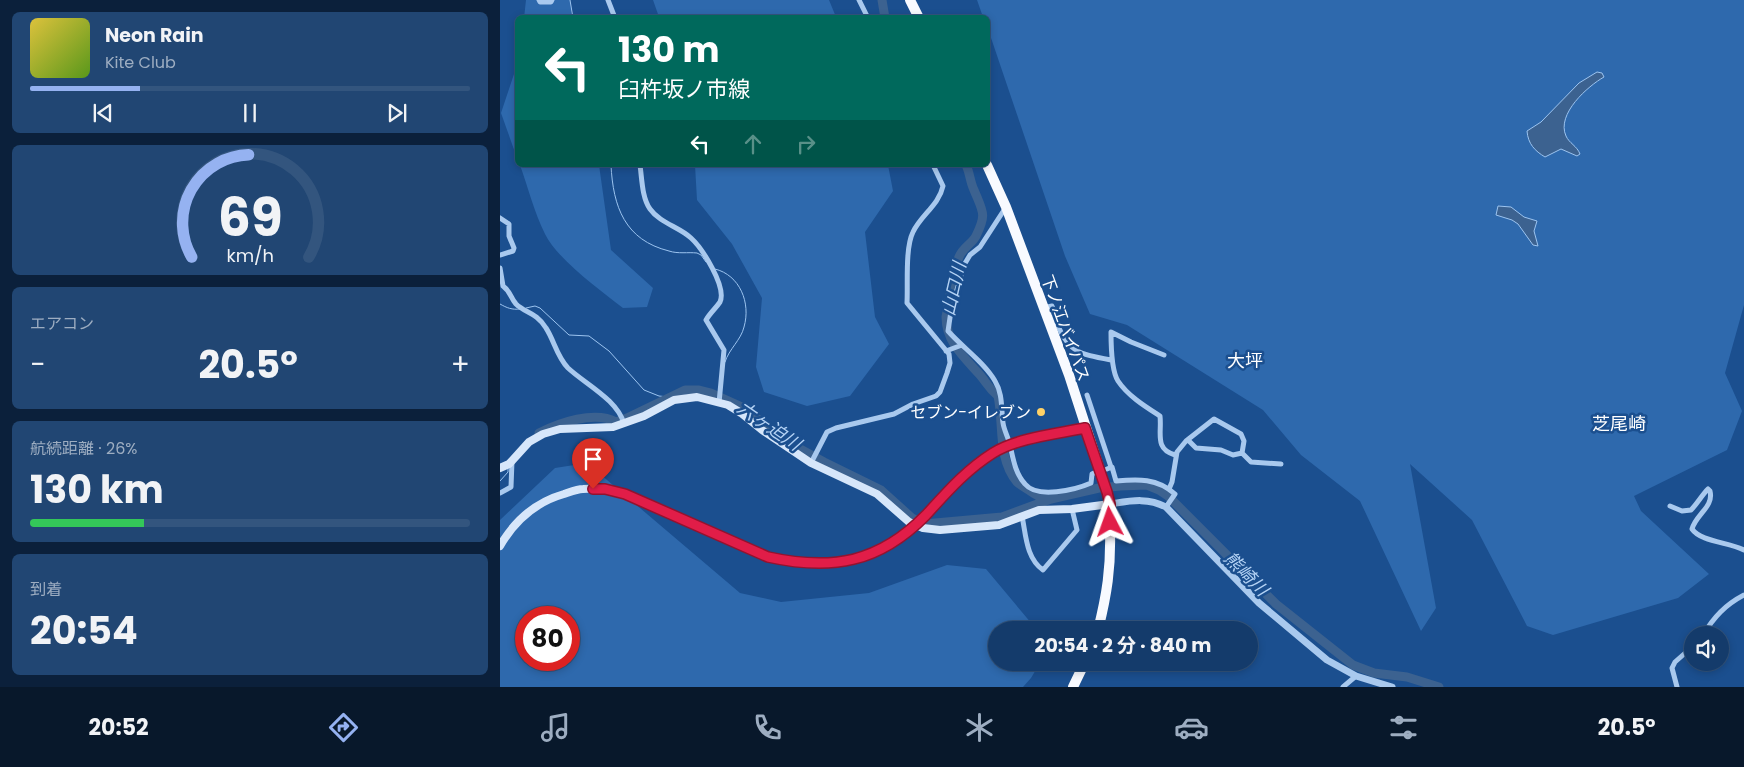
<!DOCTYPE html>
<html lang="ja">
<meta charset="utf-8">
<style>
:root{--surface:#143b6b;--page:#214673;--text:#f1f3f6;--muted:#9dadc1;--line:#33557e;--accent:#95b2f1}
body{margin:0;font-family:Poppins,"Noto Sans JP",sans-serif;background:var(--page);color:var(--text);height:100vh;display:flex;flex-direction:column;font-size:19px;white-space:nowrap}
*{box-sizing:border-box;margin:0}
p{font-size:16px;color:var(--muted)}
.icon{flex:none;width:28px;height:28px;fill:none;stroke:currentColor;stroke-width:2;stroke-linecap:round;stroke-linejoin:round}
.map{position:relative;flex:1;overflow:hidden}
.side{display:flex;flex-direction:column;gap:12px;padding:12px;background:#0b203b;width:500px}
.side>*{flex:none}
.top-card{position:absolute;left:15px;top:15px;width:475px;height:152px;border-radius:8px;box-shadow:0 2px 8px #0003,0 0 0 1px var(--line);background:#00695c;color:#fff;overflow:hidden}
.fabs{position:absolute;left:1184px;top:626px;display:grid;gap:10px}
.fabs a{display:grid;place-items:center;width:45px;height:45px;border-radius:50%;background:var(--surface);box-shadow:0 2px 8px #0003,0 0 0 1px var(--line);font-size:25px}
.speed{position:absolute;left:15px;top:606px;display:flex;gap:10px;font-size:25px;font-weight:700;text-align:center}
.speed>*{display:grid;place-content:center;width:65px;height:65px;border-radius:50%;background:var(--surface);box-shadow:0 2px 8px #0003,0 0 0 1px var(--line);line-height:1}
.speed .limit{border:8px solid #d22;background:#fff;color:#111}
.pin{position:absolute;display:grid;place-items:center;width:42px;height:42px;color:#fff;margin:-51px -21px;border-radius:50% 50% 50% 0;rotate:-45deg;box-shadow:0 0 5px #0007}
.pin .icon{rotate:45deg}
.me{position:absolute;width:55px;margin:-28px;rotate:356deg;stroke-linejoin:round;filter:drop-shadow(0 0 4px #0008)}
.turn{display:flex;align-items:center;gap:18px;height:105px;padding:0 20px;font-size:22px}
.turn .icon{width:65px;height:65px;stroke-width:2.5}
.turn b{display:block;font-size:35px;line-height:42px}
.lanes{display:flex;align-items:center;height:48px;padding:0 20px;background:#0003;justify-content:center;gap:25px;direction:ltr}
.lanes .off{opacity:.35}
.big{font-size:38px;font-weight:700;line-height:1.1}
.side .widget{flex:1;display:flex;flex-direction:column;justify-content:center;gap:8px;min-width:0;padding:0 18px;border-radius:8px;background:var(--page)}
.side .dial{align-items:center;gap:0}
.dial svg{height:130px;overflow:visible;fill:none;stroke:var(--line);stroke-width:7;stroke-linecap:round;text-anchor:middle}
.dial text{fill:var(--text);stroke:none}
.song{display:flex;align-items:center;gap:15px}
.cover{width:60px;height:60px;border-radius:8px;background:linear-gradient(135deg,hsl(50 70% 55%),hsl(90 70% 35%))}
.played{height:5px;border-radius:2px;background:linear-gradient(90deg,var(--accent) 25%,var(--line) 25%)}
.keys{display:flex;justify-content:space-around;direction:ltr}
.heat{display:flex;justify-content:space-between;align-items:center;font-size:28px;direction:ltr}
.charge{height:8px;border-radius:4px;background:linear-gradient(90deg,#34c759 26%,var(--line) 0)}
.trip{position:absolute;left:488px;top:621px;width:270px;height:50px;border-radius:25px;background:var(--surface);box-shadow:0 2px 8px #0003,0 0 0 1px var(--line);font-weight:700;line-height:50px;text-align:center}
.tabs{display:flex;height:80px;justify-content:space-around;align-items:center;background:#08182b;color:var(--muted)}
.tabs .icon{width:35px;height:35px}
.tabs .selected{color:var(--accent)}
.tabs b{font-size:22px;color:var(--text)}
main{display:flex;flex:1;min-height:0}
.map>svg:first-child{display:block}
.green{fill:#2e69ad;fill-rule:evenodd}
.water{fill:#3c6290;stroke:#9cc4f0}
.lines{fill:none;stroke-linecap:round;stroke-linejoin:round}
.stream{stroke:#9cc4f0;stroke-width:1}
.river{stroke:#3c6290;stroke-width:9}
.minor{stroke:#a9c9ee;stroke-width:5}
.tertiary{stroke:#a9c9ee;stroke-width:7}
.secondary{stroke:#d6e6fa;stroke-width:8}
.trunk{stroke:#f8faff;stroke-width:10}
.secondary-bridge{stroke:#d6e6fa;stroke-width:8}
.route-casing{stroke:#92132f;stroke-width:12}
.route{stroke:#e11d48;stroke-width:9}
.poi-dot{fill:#ffd166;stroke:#1b4f8f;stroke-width:2}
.labels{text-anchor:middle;stroke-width:5;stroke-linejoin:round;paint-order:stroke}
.street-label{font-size:16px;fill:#fff;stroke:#1b4f8f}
.poi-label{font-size:16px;fill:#fff;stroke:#1b4f8f;text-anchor:end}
.water-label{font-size:18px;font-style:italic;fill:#b5d3f5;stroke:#1b4f8f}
.neighbourhood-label{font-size:18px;fill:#fff;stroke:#1b4f8f}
</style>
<main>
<section class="side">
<div class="widget">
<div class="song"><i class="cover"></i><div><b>Neon Rain</b><p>Kite Club</p></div></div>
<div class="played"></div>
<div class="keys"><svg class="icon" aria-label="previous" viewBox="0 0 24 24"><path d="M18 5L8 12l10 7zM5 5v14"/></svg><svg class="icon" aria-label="pause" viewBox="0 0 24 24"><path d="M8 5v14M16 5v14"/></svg><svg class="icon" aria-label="next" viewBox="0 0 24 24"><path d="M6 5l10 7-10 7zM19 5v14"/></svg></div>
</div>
<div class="widget dial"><svg viewBox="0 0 100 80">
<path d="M14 69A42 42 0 1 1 86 69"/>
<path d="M14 69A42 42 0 0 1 49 6" stroke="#95b2f1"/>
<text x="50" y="56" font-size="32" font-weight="700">69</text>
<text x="50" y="72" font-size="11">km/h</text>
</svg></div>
<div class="widget"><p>エアコン</p>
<div class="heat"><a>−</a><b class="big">20.5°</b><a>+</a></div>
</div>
<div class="widget"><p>航続距離 · 26%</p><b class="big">130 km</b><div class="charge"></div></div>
<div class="widget"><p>到着</p><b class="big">20:54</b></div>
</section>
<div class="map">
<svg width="1244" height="687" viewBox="0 0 1244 687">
<rect width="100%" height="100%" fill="#1b4f8f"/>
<!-- green -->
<path class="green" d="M 26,0 L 70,0 L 72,17 L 24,18 Z
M 153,0 L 329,0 L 336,17 L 159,17 Z
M 477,0 L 1244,0 L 1244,305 L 1225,373 L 1242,411 L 1227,450 L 1134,496 L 1141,511 L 1209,574 L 1178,598 L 1053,635 L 1027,626 L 972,520 L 910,464 L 936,608 L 921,631 L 860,501 L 801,455 L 763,410 L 627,325 L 590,314 L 565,256 L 488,29 L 488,18 L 483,17 Z
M 17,65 L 18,158 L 17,158 L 1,113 Z
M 20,165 L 99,165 L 111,250 L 153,288 L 147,307 L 123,308 C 100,290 58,260 45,234 C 34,212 28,187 20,165 Z
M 195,165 L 388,165 L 393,191 L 365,232 L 375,317 L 389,344 L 350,396 L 307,406 L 264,392 L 256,367 L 262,298 L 232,244 L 197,200 Z
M 87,463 L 240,593 L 281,602 L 369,593 L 447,565 L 486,569 L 537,630 L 496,630 L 496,662 L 540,663 L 531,678 L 523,687 L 0,687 L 0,520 L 55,468 ZM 26,618 L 69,618 L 69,660 L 26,660 Z"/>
<!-- water -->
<path class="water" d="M 1097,72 L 1102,73 L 1104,77 C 1088,86 1056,114 1066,136 C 1069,143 1077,146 1080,154 L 1077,156 L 1061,149 L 1045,157 C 1035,151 1028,144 1027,131 L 1041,122 L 1079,83 Z
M 998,206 L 1011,207 L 1024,217 L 1037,221 L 1034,231 L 1038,246 L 1033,245 L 1018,224 L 1012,220 L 996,215 Z"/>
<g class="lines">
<!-- stream -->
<path class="stream" d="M 70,0 L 73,18
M 111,165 C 113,207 125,240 169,251 C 178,254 188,252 197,253 L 201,255 L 206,262
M 215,269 C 240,275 251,303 244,327 C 241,340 229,349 225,362
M 0,304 C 7,308 12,310 20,309
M 26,308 L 35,306 L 40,308 L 69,335 L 89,336 L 109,351 L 144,390 L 159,396 L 168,397
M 0,481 L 8,472 L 8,468"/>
<!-- river -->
<path class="river" d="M 382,0 L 385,18
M 466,165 C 470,173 470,182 474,190 C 483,212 487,214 476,236 C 472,244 463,247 459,257 C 452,274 450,298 446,317 C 446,342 464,357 480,375 C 487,383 488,388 498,396 C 504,424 497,458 517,482 C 520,485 526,488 530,491 C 536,495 543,500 551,499
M 39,433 C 59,423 95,410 116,422 L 127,418 L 185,390 L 199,390 L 211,393 L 242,407 L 291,444 L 324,462 L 381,490 L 412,518 L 424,524 L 502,517 L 551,499 L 599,488 L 620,486 L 647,485 L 659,490 L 668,496 L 776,604 L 853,665 L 874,673 L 907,677 L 939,687"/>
<!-- minor -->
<path class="minor" d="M 39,0 L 40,2 L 51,2 L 52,0
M 108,0 L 115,18
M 359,0 L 368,18
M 140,165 C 142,179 142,198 150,209 C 160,223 179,227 191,238 C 202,248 227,287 220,302 C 216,308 210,313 206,320 L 224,350 L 219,403
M 506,207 L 480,247 L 470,255 L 464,265 L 451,311 L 448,331 C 463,348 484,362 495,381 C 503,394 501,409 503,423 C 504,430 508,437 510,445 C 513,458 515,473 525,484 C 537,499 575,490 591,483 L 592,474 L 594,473
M 0,218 L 9,224 L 9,236 L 14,248 L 13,251 L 0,255
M 0,268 L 3,286 C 11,292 10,297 16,304 C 25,313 36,312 46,328 C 54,340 57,357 68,368 C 85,384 118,400 124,424
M 543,308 L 552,306 C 554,310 554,314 555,318 C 567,352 578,354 611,360
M 446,351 L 462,345
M 664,355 L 631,342 L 611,332 C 611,345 611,370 618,381 C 628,396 646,407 660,416 C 662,433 654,449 675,455
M 587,395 L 611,467
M 688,440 L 696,448 L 721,450 L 733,455 L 742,453
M 742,453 L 751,462 L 781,464
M 311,463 L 327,432 L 336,428 L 394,414 L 413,404 L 436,396 L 440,392 L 447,373 L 450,363 L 449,354 L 407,303 C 408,284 405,248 413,232 C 421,215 439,205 443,186 L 433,165
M 607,469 L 612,467 L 616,481 C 638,479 657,478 675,494 L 666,507
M 669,489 L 672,482 L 677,452 L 686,441 L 714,419 L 741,434 L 744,441 L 742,453
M 0,493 L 11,487 L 12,461
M 1170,506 L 1182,511 L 1191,510 C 1197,504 1202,495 1208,489 L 1210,491 C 1214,507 1196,514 1192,529 C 1201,542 1229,542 1244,550
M 522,516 C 526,535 526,558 543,570 L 577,530 L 572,509
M 1203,635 C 1214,617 1225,605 1244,595
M 843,687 L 856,676
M 1177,687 L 1172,668 L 1175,662 L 1192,647"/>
<!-- tertiary -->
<path class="tertiary" d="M 610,504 C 630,501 647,497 666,507 L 759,603 L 827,660 L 856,676 L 892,687"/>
<!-- secondary -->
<path class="secondary" d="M 0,468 L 9,464 L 29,442 L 43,434 L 60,429 L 113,427 L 144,416 L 174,400 L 197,397 L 228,405 L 241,413 L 262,430 L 311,463 L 377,494 L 409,522 L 423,528 L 440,530 L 499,525 L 539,510 L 572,509 L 610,504
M 425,516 C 446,492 467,466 495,451 C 522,437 556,434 585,428
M 0,546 C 15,520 36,502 64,494 C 70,492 77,489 83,489 C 98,488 111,491 125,494 L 268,557 C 321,569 365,566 409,531"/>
<!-- trunk -->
<path class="trunk" d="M 410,0 L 419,18
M 487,165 L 506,207 L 569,375 L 607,492 C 610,505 610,518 610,531 C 611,568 607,594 598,630
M 573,687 L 585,662"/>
<!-- secondary-bridge -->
<path class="secondary-bridge" d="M 409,531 L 425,516"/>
</g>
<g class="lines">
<defs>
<path id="route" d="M 93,489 L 105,489 L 125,494 L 268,557 C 332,571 379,563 426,515 C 447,492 466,470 493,453 C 517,438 556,434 585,428 L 607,492 L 610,504 L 610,522"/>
</defs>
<!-- route casing -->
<use href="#route" class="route-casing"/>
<!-- route -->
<use href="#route" class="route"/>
</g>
<!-- markers -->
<circle class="poi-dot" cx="541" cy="412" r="5"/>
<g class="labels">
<!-- street labels -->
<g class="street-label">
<text transform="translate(566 328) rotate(70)" y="6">下ノ江バイパス</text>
</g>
<!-- poi labels -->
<g class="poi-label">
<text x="531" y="418">セブン-イレブン</text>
</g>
<!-- water labels -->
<g class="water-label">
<text transform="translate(454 289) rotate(-77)" y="6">山口川</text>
<text transform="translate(269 426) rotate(34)" y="6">六ヶ迫川</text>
<text transform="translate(746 574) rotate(45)" y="6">熊崎川</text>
</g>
<!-- neighbourhood labels -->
<g class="neighbourhood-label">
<text x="745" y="367">大坪</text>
<text x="1119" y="430">芝尾崎</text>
</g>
</g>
</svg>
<div class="fabs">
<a><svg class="icon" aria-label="sound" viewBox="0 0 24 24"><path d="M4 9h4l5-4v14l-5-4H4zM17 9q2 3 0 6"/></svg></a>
</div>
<div class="speed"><div class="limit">80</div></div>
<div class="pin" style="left:93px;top:489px;background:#d93025"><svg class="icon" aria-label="arrive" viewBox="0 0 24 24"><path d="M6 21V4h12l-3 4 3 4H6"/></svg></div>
<svg class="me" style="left:610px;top:522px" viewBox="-20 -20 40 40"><path d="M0-17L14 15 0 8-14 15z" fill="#e11d48" stroke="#fff" stroke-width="4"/></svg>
<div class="trip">20:54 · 2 分 · 840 m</div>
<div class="top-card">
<div class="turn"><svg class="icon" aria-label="left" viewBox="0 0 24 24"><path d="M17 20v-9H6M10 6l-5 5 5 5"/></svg><div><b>130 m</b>臼杵坂ノ市線</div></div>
<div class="lanes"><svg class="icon" aria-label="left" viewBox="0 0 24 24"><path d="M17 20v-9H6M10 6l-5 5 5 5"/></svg><svg class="icon off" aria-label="ahead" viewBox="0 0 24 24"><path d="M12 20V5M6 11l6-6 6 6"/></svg><svg class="icon off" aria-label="right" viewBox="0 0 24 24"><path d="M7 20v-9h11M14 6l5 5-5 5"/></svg></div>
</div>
</div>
</main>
<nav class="tabs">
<b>20:52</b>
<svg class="icon selected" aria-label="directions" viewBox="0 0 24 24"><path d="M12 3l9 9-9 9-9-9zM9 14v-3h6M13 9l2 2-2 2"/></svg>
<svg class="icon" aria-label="music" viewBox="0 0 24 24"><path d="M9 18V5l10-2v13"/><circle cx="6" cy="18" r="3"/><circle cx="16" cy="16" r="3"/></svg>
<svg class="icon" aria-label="phone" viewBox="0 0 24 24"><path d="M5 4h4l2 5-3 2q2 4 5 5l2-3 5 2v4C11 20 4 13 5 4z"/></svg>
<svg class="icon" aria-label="climate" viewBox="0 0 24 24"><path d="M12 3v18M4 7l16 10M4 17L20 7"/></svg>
<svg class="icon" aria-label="car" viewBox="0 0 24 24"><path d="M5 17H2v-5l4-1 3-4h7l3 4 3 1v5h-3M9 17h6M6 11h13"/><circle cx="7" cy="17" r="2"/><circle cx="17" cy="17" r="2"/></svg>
<svg class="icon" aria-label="filters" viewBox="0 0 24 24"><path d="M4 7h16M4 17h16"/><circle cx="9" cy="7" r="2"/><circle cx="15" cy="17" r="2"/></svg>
<b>20.5°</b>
</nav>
